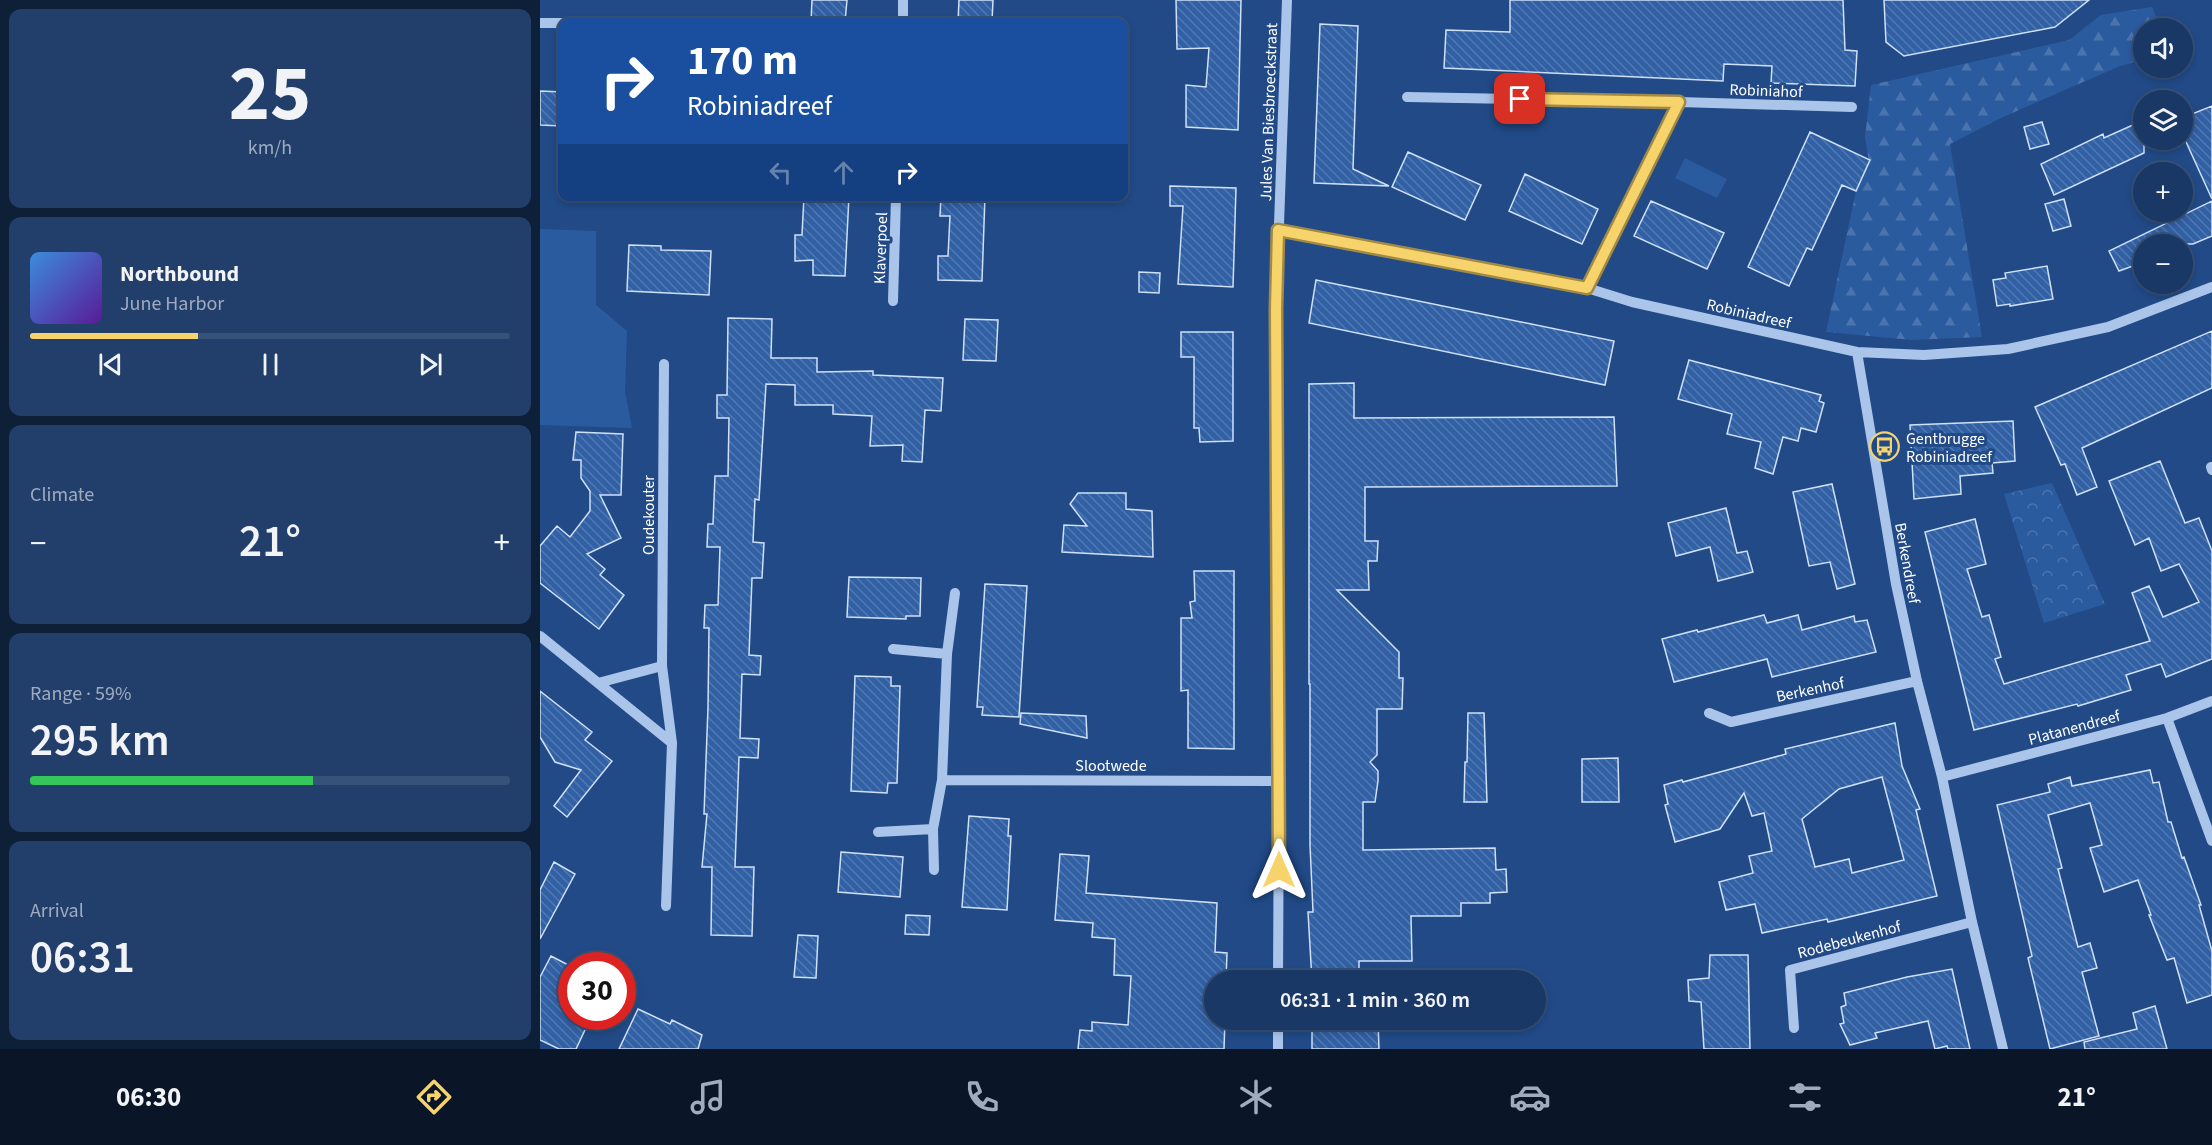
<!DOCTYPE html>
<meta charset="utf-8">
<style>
:root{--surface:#193865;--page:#223f6b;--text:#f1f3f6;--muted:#9facbf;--line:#375279;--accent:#f7d36c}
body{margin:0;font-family:"Source Sans 3",sans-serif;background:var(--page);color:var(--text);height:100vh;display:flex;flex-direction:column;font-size:22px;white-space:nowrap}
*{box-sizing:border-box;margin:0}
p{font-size:20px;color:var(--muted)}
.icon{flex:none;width:33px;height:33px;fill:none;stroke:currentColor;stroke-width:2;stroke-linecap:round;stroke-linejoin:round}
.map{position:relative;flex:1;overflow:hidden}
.drawer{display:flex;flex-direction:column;gap:9px;padding:9px;background:#0e1f38;width:540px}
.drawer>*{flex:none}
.top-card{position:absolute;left:18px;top:18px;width:570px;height:183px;border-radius:12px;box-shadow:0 3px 9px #0003,0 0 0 2px var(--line);background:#1a4fa0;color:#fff;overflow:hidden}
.controls{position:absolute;left:1593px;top:18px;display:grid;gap:12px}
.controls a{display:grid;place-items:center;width:60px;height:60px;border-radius:50%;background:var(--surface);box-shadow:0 3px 9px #0003,0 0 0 2px var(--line);font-size:30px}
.speed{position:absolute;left:18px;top:952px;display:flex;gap:12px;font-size:30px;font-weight:700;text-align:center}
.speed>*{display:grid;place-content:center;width:78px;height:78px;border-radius:50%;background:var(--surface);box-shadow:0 3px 9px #0003,0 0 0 2px var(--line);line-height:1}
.speed .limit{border:9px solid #d22;background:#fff;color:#111}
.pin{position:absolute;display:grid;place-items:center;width:51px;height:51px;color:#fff;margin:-26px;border-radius:12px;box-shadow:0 3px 9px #0006}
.me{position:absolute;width:66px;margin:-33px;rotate:0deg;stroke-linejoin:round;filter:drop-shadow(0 0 4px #0008)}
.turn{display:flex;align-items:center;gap:21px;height:126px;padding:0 30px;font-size:27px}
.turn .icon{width:78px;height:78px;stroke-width:2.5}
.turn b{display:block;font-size:42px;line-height:51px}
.lanes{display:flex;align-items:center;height:57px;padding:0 30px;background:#0003;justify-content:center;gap:30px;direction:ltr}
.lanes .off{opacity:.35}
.big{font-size:45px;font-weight:600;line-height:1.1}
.drawer .widget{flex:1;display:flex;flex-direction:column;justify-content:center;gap:9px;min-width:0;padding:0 21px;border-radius:12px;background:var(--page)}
.drawer .dial{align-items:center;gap:0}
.dial b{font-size:78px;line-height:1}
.song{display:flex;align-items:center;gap:18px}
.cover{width:72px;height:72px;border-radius:9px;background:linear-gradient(135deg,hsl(210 70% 55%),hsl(270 70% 35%))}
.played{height:6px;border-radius:3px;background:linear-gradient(90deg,var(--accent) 35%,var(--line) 35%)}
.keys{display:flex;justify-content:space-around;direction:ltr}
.heat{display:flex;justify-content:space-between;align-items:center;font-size:33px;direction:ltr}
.charge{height:9px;border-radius:4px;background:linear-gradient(90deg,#34c759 59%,var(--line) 0)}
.trip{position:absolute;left:664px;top:970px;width:342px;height:60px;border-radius:30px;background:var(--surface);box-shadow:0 3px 9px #0003,0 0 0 2px var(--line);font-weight:600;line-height:60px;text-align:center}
.tab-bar{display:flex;height:96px;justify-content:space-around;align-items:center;background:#0a1628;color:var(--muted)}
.tab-bar .icon{width:42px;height:42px}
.tab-bar .active{color:var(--accent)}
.tab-bar b{font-size:27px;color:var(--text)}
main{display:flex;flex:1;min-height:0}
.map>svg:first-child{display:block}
.grass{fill:#2b5b9f}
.forest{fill:url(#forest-firs)}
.park{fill:url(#park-crowns)}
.building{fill:url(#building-back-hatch);stroke:#cfe0f7;stroke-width:1.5;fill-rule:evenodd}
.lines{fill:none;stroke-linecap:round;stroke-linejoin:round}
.minor{stroke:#abc5ea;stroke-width:10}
.route-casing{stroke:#a18946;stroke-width:15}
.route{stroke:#f7d36c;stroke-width:10}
.labels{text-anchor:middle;stroke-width:6;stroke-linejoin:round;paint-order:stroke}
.street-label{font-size:16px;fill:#fff;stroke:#214a87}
.poi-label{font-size:16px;fill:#fff;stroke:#214a87;text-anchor:start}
</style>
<main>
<section class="drawer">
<div class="widget dial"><b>25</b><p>km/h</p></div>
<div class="widget">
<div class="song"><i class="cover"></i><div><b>Northbound</b><p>June Harbor</p></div></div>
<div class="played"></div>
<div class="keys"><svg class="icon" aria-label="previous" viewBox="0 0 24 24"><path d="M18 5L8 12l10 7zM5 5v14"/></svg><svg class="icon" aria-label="pause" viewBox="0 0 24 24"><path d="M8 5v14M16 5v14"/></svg><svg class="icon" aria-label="next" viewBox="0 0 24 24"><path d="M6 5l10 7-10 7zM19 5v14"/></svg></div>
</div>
<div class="widget"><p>Climate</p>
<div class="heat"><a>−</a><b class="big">21°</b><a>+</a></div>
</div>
<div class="widget"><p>Range · 59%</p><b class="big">295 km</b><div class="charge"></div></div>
<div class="widget"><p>Arrival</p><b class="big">06:31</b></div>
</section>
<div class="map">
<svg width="1672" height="1049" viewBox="0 0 1672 1049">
<defs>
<pattern id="forest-firs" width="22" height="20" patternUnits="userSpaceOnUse" patternTransform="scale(1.5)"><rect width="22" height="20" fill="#2b5b9f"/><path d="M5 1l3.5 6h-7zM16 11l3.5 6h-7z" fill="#4b74ad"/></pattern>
<pattern id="park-crowns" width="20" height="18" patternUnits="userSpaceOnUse" patternTransform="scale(1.5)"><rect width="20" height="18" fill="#2b5b9f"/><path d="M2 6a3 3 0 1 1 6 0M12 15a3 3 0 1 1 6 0" fill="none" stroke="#4b74ad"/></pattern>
<pattern id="building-back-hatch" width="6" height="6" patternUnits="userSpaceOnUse" patternTransform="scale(1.5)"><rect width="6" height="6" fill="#3160a4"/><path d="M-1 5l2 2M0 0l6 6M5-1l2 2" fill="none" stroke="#5078b2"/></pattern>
</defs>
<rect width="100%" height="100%" fill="#214a87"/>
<!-- grass -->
<path class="grass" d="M 1145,158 L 1187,179 L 1177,198 L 1135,178 Z
M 0,229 L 56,231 L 56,305 L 87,331 L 85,392 L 92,428 L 0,425 Z"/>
<!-- forest -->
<path class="forest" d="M 1612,7 L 1621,28 L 1604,28 L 1603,60 L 1580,66 L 1463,117 L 1410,144 L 1442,337 L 1372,340 L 1286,332 L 1316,191 L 1329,161 L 1325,137 L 1331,85 L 1529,40 L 1561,15 Z"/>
<!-- park -->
<path class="park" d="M 1512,483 L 1565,604 L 1504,623 L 1464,494 Z"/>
<!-- building -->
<path class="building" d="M 272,0 L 307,0 L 305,22 L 271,22 Z
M 419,0 L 453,0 L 452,22 L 418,22 Z
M 636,0 L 701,0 L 698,130 L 646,127 L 646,85 L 666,87 L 669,48 L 637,49 Z
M 970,0 L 1303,0 L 1305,50 L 1317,51 L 1315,86 L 1231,83 L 1232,66 L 1184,64 L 1183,81 L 904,68 L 906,30 L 970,32 Z
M 1344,0 L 1549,0 L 1515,27 L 1364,56 L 1346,42 Z
M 780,24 L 818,26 L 813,169 L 849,186 L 774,183 Z
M 0,91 L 22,92 L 22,126 L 0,125 Z
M 1672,106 L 1672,199 L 1642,133 L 1642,118 Z
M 1604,120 L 1604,153 L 1514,195 L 1501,164 L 1563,134 L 1564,138 Z
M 1502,122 L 1509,144 L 1490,149 L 1484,127 Z
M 1270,132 L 1330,160 L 1316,191 L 1302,185 L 1272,250 L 1267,248 L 1249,286 L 1208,267 Z
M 868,152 L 941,185 L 925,220 L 852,187 Z
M 985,174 L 1058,209 L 1042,244 L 969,211 Z
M 630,186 L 696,188 L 693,287 L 638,284 L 643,206 L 630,206 Z
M 264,196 L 309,196 L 305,276 L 273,275 L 273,260 L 255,261 L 255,235 L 262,235 Z
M 401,196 L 445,196 L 442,281 L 398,280 L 398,256 L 408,256 L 410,216 L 400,216 Z
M 1524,199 L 1531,226 L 1513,231 L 1505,204 Z
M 1111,201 L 1184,233 L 1167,269 L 1094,236 Z
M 1672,201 L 1672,236 L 1653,244 L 1604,244 L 1604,262 L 1579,271 L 1569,251 Z
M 89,245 L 121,246 L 121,250 L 171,251 L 169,295 L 87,291 Z
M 1507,266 L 1513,299 L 1470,306 L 1470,304 L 1457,306 L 1453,280 L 1466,278 L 1465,273 Z
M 599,272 L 620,273 L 619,293 L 599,292 Z
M 776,280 L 1074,341 L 1065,385 L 769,323 Z
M 188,318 L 232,319 L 231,358 L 277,358 L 277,372 L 333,371 L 333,375 L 403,378 L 401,411 L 385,410 L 382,462 L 362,461 L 363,445 L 330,446 L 332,416 L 293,414 L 293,405 L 255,405 L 255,385 L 226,384 L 219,500 L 215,499 L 213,542 L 224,543 L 222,578 L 212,578 L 209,655 L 221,656 L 220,675 L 202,674 L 200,738 L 219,739 L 218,758 L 199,757 L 195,867 L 214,867 L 212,936 L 171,935 L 172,867 L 162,867 L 167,814 L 164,814 L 168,707 L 169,628 L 164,628 L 165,605 L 178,605 L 180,547 L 167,547 L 168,524 L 173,524 L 175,476 L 188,476 L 189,418 L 177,418 L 177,395 L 187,395 Z
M 425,319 L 458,320 L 456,361 L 423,360 Z
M 1672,331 L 1672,388 L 1542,448 L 1557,487 L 1537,495 L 1525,464 L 1521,465 L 1495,407 Z
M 641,332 L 693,332 L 693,441 L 660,442 L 659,428 L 654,428 L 654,357 L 641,357 Z
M 1149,360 L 1281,395 L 1279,401 L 1284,403 L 1276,432 L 1261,428 L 1258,441 L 1243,437 L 1233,474 L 1215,468 L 1221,442 L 1187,434 L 1192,414 L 1138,399 Z
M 814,383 L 814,418 L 1074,417 L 1077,486 L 825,487 L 825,541 L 838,541 L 837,561 L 828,561 L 829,590 L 797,590 L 859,652 L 859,678 L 863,678 L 862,709 L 837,709 L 837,755 L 830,762 L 838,771 L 838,781 L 835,802 L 823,802 L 823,850 L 955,848 L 956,870 L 966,869 L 967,892 L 950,893 L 950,903 L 921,903 L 921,916 L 871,916 L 872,961 L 819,961 L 819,977 L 815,976 L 815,981 L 772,981 L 768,912 L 773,912 L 770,845 L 770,684 L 769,684 L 769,384 Z
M 1473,421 L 1475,461 L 1452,463 L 1453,473 L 1420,476 L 1421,494 L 1374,499 L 1370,425 Z
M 36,432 L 83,434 L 81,495 L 60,495 L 81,538 L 47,554 L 65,569 L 60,575 L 84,595 L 59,629 L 0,583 L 0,546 L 17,526 L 30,537 L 50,511 L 50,491 L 41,478 L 41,460 L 33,460 Z
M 1620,461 L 1645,523 L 1659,518 L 1672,551 L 1672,659 L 1626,677 L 1621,664 L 1586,675 L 1591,690 L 1538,706 L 1537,704 L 1434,730 L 1385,532 L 1435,519 L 1446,564 L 1427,569 L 1442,617 L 1449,615 L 1461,657 L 1455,659 L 1464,684 L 1610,641 L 1592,593 L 1609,586 L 1623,617 L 1659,602 L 1639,564 L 1621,571 L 1609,538 L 1595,545 L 1569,481 Z
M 1292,484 L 1315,584 L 1297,589 L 1290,562 L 1269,566 L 1253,492 Z
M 538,493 L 586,493 L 586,509 L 612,511 L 613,557 L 522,552 L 524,525 L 547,526 L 530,504 Z
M 1186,508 L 1197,553 L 1207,551 L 1213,572 L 1178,581 L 1170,547 L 1136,556 L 1128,523 Z
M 654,571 L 694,571 L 694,749 L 648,748 L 648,690 L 641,691 L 641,618 L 652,618 L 650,602 L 655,601 Z
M 309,577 L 381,578 L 380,616 L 366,616 L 366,619 L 307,617 Z
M 445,584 L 487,586 L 479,717 L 442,715 L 443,707 L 437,707 Z
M 1224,615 L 1227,623 L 1258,615 L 1262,630 L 1314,616 L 1315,622 L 1327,620 L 1336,652 L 1232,677 L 1227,659 L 1134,682 L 1122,639 L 1157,630 L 1158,632 Z
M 315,676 L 351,677 L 351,686 L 360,686 L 357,783 L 348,783 L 347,793 L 311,791 Z
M 0,691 L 52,732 L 45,740 L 72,761 L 27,817 L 14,806 L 41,770 L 15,762 L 0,737 Z
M 481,713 L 546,716 L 547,738 L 480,724 Z
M 928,713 L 944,713 L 947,802 L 924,802 L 925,762 L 927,762 Z
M 1355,723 L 1362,766 L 1380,809 L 1376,810 L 1397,896 L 1288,922 L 1287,919 L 1222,933 L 1215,904 L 1186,910 L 1179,882 L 1213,873 L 1209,856 L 1232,851 L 1224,813 L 1212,816 L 1204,793 L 1180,829 L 1135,842 L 1125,805 L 1128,804 L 1124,785 L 1142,780 L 1143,782 L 1246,754 L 1245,749 ZM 1342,777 L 1364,860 L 1312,873 L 1309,859 L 1275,867 L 1262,819 L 1299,789 Z
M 1078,758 L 1079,802 L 1042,802 L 1042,759 Z
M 1610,770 L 1613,783 L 1619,782 L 1628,822 L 1631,822 L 1642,858 L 1644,857 L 1661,905 L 1659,905 L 1672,951 L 1672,995 L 1647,1003 L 1634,958 L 1627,960 L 1609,915 L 1611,915 L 1598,880 L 1564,892 L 1550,848 L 1562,845 L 1550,803 L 1508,815 L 1522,868 L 1518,869 L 1538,947 L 1550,943 L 1557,968 L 1542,972 L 1559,1036 L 1510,1049 L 1488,958 L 1492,956 L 1457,805 L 1510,792 L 1508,784 L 1530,777 L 1532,786 Z
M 429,816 L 469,819 L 468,836 L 471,836 L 467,910 L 422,907 Z
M 301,852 L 363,857 L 360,897 L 298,892 Z
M 520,854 L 549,856 L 546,893 L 677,903 L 675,952 L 687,953 L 686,981 L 675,981 L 675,1020 L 685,1020 L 684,1049 L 538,1049 L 540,1030 L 552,1031 L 552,1022 L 588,1025 L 591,976 L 574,975 L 575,939 L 552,937 L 553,923 L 515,920 Z
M 14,862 L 35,874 L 0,939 L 0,890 Z
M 366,915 L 390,916 L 389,935 L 365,934 Z
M 258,935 L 278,936 L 276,978 L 254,977 Z
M 1170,955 L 1208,955 L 1210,1049 L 1164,1049 L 1161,1002 L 1149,1001 L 1148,980 L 1169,978 Z
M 11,956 L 32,967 L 32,981 L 19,1004 L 32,1010 L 32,1017 L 51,1017 L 36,1049 L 19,1049 L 0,1040 L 0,977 Z
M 1412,969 L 1430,1049 L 1408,1049 L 1407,1046 L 1395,1049 L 1388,1021 L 1335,1033 L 1337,1038 L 1310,1045 L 1300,1024 L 1304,1023 L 1301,1007 L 1306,1005 L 1304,993 L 1367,977 Z
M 1615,1006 L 1627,1049 L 1545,1049 L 1544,1042 L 1597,1029 L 1593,1013 Z
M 98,1009 L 130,1024 L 132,1020 L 162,1035 L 158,1049 L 79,1049 Z
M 772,1020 L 838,1020 L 839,1049 L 772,1049 Z"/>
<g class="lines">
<!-- minor -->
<path class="minor" d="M 363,22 L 363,0
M 0,23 L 22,23
M 867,97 L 1139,102 L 1047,288
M 1139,102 L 1312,107
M 738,230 L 1047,288 L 1092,302 L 1317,352 L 1384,355 L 1468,349 L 1568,327 L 1672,287
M 353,301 L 356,196
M 1317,352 L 1356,584 L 1377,681 L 1402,777 L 1432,922 L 1463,1049
M 124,364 L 122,666 L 132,743 L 126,906
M 1671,467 L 1672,470
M 415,593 L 407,654 L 402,780 L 739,781
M 0,636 L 132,743
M 353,649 L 407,654
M 58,683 L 122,666
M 1169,713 L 1191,722 L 1377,681
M 1627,718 L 1672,841
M 1402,777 L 1627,718 L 1672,701
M 338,832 L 393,829
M 394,870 L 393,829 L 402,780
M 738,981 L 739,781 L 736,309 L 747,0
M 1254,1028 L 1250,970 L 1432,922
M 738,1049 L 738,1020"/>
</g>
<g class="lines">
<defs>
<path id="route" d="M 739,870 L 736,309 L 738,230 L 1047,288 L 1139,102 L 980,99"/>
</defs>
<!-- route casing -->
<use href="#route" class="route-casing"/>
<!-- route -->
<use href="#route" class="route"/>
</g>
<!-- icons -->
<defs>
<symbol id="bus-ring" viewBox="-11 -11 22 22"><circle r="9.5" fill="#214a87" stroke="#f7d36c" stroke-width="1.5"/><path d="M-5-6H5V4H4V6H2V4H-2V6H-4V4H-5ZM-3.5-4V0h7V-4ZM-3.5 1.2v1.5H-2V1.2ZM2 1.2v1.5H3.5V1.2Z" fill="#f7d36c"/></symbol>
</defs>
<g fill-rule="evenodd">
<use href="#bus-ring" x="1328" y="430" width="33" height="33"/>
</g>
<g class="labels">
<!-- street labels -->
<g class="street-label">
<text transform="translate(1226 90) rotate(2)" y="6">Robiniahof</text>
<text transform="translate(728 112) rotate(-88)" y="6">Jules Van Biesbroeckstraat</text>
<text transform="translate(340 248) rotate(-88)" y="6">Klaverpoel</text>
<text transform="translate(1209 313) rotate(13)" y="6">Robiniadreef</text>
<text transform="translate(108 515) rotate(-90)" y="6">Oudekouter</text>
<text transform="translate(1368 563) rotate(80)" y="6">Berkendreef</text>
<text transform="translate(1270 689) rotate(-12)" y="6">Berkenhof</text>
<text transform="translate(1534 727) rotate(-15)" y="6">Platanendreef</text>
<text x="571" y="771">Slootwede</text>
<text transform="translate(1309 939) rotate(-15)" y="6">Rodebeukenhof</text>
</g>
<!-- poi labels -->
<g class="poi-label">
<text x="1366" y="444">Gentbrugge<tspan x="1366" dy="18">Robiniadreef</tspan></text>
</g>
</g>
</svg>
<div class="controls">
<a><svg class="icon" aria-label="sound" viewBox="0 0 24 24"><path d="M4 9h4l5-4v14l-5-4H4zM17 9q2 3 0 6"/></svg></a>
<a><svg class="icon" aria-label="layers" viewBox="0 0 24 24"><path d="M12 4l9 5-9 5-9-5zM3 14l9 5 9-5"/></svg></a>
<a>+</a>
<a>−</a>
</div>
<div class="speed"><div class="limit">30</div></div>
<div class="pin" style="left:980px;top:99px;background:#d93025"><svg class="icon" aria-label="arrive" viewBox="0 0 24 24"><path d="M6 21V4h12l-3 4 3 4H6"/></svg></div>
<svg class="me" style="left:739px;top:870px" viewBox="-20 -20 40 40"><path d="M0-17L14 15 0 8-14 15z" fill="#f7d36c" stroke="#fff" stroke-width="4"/></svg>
<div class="trip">06:31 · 1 min · 360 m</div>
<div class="top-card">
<div class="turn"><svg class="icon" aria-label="right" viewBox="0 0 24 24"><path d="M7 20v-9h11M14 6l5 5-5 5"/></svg><div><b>170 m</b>Robiniadreef</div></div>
<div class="lanes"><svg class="icon off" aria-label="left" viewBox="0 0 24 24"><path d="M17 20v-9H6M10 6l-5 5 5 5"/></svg><svg class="icon off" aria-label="ahead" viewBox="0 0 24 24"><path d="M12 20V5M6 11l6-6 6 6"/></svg><svg class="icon" aria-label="right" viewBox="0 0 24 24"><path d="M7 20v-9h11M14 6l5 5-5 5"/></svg></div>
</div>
</div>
</main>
<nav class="tab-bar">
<b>06:30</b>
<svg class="icon active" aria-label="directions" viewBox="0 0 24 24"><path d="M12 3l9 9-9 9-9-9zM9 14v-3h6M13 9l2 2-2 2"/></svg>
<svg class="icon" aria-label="music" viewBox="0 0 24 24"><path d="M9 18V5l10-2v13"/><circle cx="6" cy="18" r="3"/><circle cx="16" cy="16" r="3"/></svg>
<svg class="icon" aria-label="phone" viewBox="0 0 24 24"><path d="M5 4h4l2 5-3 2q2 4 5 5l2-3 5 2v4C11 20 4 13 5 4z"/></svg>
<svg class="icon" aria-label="climate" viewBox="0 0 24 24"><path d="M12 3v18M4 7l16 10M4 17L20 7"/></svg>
<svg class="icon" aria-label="car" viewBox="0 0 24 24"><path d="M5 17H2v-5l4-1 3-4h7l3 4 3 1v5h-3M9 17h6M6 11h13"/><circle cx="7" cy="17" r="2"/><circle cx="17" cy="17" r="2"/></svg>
<svg class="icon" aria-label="filters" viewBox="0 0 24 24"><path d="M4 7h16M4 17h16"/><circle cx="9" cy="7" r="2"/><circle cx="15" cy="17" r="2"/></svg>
<b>21°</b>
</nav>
